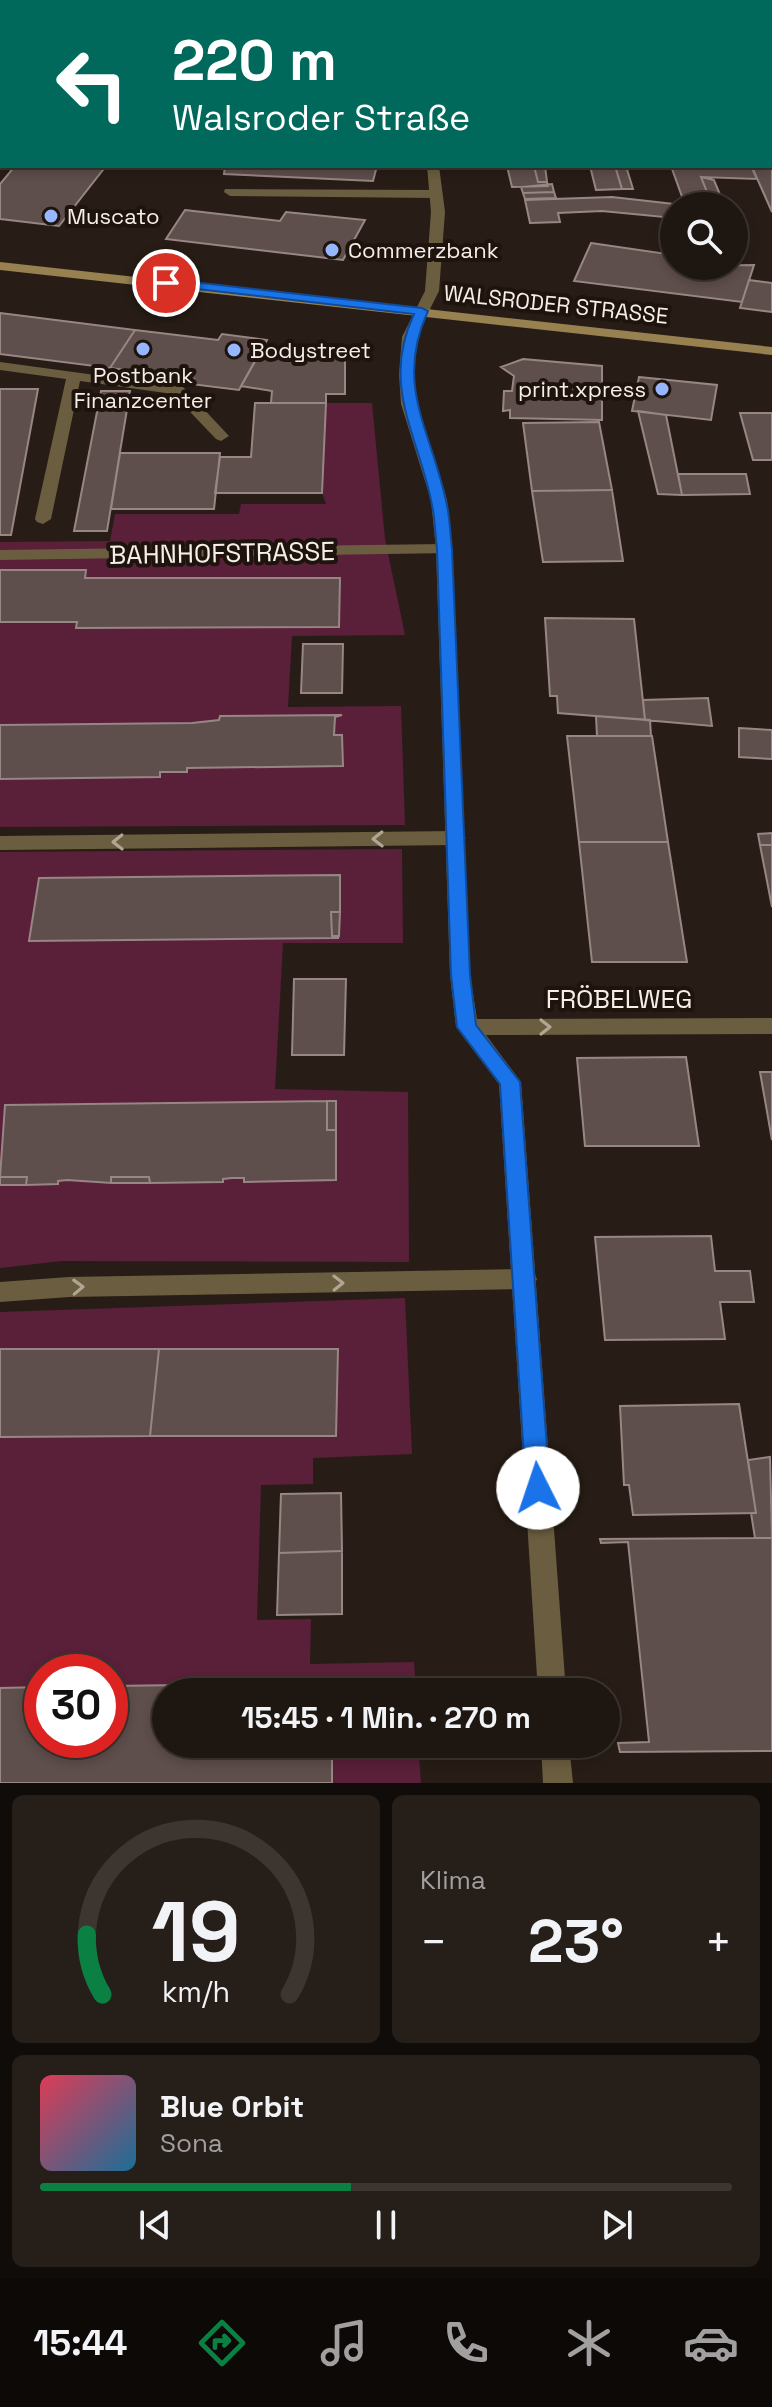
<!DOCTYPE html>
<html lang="de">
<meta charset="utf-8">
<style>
:root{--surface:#1e1610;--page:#261f19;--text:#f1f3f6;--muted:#a19f9f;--line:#3c3530;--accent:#0b8043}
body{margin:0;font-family:"Space Grotesk",sans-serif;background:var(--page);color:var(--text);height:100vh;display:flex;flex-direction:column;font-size:30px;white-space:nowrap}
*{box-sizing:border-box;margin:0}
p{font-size:26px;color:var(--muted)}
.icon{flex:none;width:44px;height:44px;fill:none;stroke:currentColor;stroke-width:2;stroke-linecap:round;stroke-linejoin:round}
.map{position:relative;height:1783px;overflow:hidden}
.side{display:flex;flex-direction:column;gap:12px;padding:12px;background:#100c09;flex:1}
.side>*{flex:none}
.top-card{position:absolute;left:0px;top:0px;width:772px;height:168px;box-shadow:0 4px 12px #0003,0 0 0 2px var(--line);background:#00695c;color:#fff;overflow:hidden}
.tools{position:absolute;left:660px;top:192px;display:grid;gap:16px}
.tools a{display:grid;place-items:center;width:88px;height:88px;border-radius:50%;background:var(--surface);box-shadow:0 4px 12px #0003,0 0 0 2px var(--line);font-size:40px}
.speed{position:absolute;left:24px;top:1654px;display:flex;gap:16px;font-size:40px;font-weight:700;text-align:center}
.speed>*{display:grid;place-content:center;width:104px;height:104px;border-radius:50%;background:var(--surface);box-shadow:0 4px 12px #0003,0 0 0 2px var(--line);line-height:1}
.speed .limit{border:12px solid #d22;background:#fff;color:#111}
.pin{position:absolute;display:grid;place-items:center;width:68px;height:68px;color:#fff;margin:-34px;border:4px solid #fff;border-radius:50%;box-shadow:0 2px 8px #0007}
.me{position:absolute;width:88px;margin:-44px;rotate:356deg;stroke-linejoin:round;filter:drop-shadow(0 0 6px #0008)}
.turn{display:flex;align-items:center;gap:28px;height:168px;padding:0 40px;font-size:36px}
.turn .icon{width:104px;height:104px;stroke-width:2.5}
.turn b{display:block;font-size:56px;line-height:68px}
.big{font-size:60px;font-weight:700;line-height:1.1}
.side .widget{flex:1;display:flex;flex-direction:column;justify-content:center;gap:12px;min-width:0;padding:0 28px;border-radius:12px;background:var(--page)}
.side .dial{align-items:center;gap:0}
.dial svg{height:208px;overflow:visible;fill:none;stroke:var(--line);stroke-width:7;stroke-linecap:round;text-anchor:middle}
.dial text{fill:var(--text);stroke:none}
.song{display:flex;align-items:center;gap:24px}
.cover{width:96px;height:96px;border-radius:12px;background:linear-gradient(135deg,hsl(350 70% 55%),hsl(200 70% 35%))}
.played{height:8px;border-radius:4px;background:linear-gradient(90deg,var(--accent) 45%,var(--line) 45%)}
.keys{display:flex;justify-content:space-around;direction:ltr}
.heat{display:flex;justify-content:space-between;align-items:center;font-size:44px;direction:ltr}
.side .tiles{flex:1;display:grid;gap:12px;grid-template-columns:1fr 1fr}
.widget:last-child{grid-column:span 2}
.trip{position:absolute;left:152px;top:1678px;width:468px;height:80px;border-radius:40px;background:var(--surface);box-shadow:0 4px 12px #0003,0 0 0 2px var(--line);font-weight:700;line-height:80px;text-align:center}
.tabs{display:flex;height:128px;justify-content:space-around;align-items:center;background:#0c0906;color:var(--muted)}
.tabs .icon{width:56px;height:56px}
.tabs .current{color:var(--accent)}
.tabs b{font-size:36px;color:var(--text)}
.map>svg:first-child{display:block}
.green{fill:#5a1f39;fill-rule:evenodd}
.building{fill:#5e4e4c;stroke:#988684;stroke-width:2}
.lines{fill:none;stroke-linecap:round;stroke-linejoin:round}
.lane{fill:#6b5e40;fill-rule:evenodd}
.street{fill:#6b5e40;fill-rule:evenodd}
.secondary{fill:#978150;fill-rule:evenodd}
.oneway{stroke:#b0a694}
.route{fill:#1a73e8;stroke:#114b97;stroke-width:2}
.poi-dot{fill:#96b6fd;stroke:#1e140d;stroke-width:3}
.labels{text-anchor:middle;stroke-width:8;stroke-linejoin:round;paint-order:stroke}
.far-poi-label{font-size:22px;fill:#f6eee9;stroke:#1e140d;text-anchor:start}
.far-street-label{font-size:22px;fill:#f6eee9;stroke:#1e140d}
.street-label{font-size:26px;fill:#f6eee9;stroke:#1e140d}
</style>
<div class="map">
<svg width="772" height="1783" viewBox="0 0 772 1783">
<rect width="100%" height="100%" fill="#281d16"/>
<!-- green -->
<path class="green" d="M 326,403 L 372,403 L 385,539 L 405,635 L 292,636 L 288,707 L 401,706 L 405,825 L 0,827 L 0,542 L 110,541 L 115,514 L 239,514 L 241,504 L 326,504 L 322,493 Z
M 402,849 L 403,943 L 283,943 L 275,1089 L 408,1092 L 409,1262 L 62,1261 L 0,1268 L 0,852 Z
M 405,1298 L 412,1454 L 313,1458 L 313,1484 L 261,1485 L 257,1620 L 311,1619 L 310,1664 L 414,1662 L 416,1692 L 166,1692 L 166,1744 L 418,1744 L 421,1783 L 0,1783 L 0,1312 ZM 42,1672 L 110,1672 L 110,1740 L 42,1740 Z"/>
<!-- building -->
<path class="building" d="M 15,166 L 106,166 L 59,226 L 0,219 L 0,184 Z
M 225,166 L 377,166 L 373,181 L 224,174 Z
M 507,166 L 534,166 L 538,182 L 547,182 L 548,186 L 512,187 Z
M 534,166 L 545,166 L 547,182 L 538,182 Z
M 590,166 L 615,166 L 622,189 L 596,190 Z
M 615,166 L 626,166 L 633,189 L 622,189 Z
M 671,166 L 751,166 L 757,179 L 701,177 L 709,197 L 695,198 L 699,206 L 685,205 Z
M 772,166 L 772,212 L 752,167 Z
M 701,177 L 714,180 L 721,197 L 709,197 Z
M 552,184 L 554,192 L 523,193 L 521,187 Z
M 554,192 L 556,198 L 525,199 L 523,193 Z
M 612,197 L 692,206 L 674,206 L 674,218 L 602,211 L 558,213 L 560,222 L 530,223 L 525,200 Z
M 185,210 L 280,221 L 286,212 L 365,220 L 343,260 L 166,239 Z
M 591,243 L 674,255 L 674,266 L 754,265 L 742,302 L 574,281 Z
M 749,280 L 772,283 L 772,312 L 740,308 Z
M 0,313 L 135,330 L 110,368 L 0,354 Z
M 135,330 L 218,340 L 222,334 L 267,340 L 239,390 L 191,384 L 194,379 L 110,368 Z
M 261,350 L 345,359 L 345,394 L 326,394 L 326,403 L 271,403 L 272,391 L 241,386 Z
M 523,359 L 602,366 L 602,420 L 510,418 L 510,410 L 503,411 L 504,391 L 512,391 L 514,376 L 501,367 Z
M 639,377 L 717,385 L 711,420 L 632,411 Z
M 0,389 L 38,389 L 11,535 L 0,535 Z
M 101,391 L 130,391 L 107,531 L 74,531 Z
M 255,403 L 326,403 L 322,493 L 215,493 L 220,457 L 251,457 Z
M 638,411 L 666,415 L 682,495 L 658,494 Z
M 740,413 L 772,413 L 772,460 L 753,460 Z
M 599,422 L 612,490 L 532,491 L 523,423 Z
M 120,453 L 220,453 L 214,509 L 111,509 Z
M 678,474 L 746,474 L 750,494 L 682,495 Z
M 612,490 L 623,561 L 543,562 L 532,491 Z
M 0,570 L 86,570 L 85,578 L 340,578 L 339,627 L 76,628 L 77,622 L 0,622 Z
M 545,618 L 634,619 L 645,720 L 558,713 L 557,696 L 550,696 Z
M 303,644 L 343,644 L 342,693 L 301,693 Z
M 708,698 L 712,726 L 645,720 L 643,700 Z
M 342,715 L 335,717 L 334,735 L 342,735 L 343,766 L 187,768 L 187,772 L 160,772 L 160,777 L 0,779 L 0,725 L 192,723 L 219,720 L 220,716 Z
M 596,716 L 650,720 L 651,736 L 597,736 Z
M 739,728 L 772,730 L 772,759 L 739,757 Z
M 567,736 L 652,736 L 668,842 L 579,842 Z
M 772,833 L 772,845 L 760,845 L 758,834 Z
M 579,842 L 668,842 L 687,962 L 592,962 Z
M 760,845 L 772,845 L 772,907 Z
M 340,875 L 340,912 L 331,912 L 332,936 L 339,938 L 29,941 L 39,878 Z
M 331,912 L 340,912 L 339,936 L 332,936 Z
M 294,979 L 346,979 L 344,1055 L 292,1055 Z
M 686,1057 L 699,1146 L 585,1146 L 577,1058 Z
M 760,1072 L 772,1072 L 772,1140 Z
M 327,1101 L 336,1101 L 336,1130 L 327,1130 Z
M 327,1101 L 327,1130 L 336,1130 L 336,1180 L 244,1182 L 244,1178 L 232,1178 L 223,1179 L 223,1182 L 150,1183 L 149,1177 L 111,1177 L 111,1183 L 67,1180 L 58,1181 L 58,1184 L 26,1185 L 27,1177 L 0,1177 L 5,1105 Z
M 0,1177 L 27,1177 L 26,1185 L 0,1185 Z
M 111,1177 L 149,1177 L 150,1183 L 111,1183 Z
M 711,1236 L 715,1271 L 750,1271 L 754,1302 L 720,1302 L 725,1339 L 605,1340 L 595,1237 Z
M 0,1349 L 159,1349 L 150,1436 L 0,1437 Z
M 159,1349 L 338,1349 L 336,1436 L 150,1436 Z
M 739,1404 L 756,1513 L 633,1515 L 629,1485 L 624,1485 L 620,1406 Z
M 770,1457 L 772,1538 L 755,1538 L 751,1513 L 756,1513 L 748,1460 Z
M 341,1493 L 342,1551 L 279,1553 L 281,1494 Z
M 755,1538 L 772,1538 L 772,1751 L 620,1752 L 618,1743 L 649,1742 L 628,1542 L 601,1543 L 600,1539 Z
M 342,1551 L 342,1614 L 277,1615 L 279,1553 Z
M 333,1683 L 333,1692 L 166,1692 L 166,1744 L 332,1744 L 332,1783 L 0,1783 L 0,1688 L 42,1687 L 42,1740 L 110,1740 L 110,1686 Z"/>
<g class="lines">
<!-- lane -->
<path class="lane" d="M 2,138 L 2,147 L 0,148 L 0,139 Z
M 225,189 L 436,190 L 442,194 L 436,198 L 230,196 L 224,192 Z
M 0,362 L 183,387 L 229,436 L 221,441 L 216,439 L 173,394 L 80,381 L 51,519 L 43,524 L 37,522 L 35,519 L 66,379 L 0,370 Z
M 444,544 L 452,549 L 450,553 L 0,560 L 0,550 Z
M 456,831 L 466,838 L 456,845 L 0,850 L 0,836 Z
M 525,1269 L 533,1272 L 537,1279 L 533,1286 L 525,1289 L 69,1297 L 0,1302 L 0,1282 L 69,1277 Z"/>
<!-- street -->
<path class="street" d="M 419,0 L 429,0 L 430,2 L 418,2 Z
M 427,166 L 439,166 L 445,212 L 439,291 L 416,337 L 413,374 L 417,404 L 447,500 L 452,549 L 470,975 L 477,1019 L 772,1018 L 772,1034 L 486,1035 L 521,1082 L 566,1692 L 538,1692 L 499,1084 L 456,1027 L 450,975 L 436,549 L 431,500 L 401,404 L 399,374 L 402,337 L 425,291 L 431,212 Z
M 541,1744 L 569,1744 L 573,1783 L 543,1783 Z"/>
<!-- secondary -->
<path class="secondary" d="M 0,262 L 772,347 L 772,355 L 0,270 Z"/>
</g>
<!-- one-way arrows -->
<defs><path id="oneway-chevron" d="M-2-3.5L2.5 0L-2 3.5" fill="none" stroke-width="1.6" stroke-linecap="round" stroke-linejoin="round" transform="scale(2)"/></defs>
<g class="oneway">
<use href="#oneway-chevron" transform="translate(378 839) rotate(179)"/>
<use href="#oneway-chevron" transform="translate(118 842) rotate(179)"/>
<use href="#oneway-chevron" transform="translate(545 1027)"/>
<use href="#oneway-chevron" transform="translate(338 1283) rotate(-1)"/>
<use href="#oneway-chevron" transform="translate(78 1287) rotate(-2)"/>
</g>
<!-- route -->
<path class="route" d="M 166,279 L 422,308 L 428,311 C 394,385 431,430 446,501 C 450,516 450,533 452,549 L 470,975 L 476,1025 L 520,1082 L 550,1488 L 546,1496 L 538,1499 L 530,1496 L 526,1488 L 500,1084 L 457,1027 L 451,975 L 437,549 C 435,533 435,516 431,500 C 417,433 381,384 414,314 L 162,285 L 160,283 Z"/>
<!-- markers -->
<g class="poi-dot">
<circle cx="51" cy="216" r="8"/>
<circle cx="332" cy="250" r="8"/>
<circle cx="143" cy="349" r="8"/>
<circle cx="234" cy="350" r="8"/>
<circle cx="662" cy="389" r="8"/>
</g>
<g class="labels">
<!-- far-poi labels -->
<g class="far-poi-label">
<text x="67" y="224">Muscato</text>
<text x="348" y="258">Commerzbank</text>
<text x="250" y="358">Bodystreet</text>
<text x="143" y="383" text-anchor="middle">Postbank<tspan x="143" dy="25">Finanzcenter</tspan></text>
<text x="646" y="397" text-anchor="end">print.xpress</text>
</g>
<!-- far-street labels -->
<g class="far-street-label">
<text transform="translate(556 304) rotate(6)" y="8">WALSRODER STRASSE</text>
</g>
<!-- street labels -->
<g class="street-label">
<text transform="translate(222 553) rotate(-1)" y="9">BAHNHOFSTRASSE</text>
<text x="619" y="1008">FRÖBELWEG</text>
</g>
</g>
</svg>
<div class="tools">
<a><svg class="icon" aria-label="search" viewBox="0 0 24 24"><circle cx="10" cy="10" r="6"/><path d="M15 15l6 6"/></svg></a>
</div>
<div class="speed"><div class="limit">30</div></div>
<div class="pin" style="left:166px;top:283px;background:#d93025"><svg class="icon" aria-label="arrive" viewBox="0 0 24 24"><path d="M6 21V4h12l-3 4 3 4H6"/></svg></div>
<svg class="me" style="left:538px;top:1488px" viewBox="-20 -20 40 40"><circle r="19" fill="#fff"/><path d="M0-13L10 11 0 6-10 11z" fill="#1a73e8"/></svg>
<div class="trip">15:45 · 1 Min. · 270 m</div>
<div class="top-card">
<div class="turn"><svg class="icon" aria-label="left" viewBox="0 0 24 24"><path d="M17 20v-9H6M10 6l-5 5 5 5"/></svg><div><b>220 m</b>Walsroder Straße</div></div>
</div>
</div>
<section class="side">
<div class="tiles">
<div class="widget dial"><svg viewBox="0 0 100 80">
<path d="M14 69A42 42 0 1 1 86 69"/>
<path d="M14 69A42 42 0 0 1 8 46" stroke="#0b8043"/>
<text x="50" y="56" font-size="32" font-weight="700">19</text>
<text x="50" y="72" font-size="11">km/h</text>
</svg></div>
<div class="widget"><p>Klima</p>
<div class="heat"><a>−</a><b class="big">23°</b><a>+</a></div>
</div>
<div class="widget">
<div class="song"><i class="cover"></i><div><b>Blue Orbit</b><p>Sona</p></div></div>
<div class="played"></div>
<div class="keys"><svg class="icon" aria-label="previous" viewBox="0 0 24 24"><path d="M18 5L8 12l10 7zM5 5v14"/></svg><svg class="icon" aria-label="pause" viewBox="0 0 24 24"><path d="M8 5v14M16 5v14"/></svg><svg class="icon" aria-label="next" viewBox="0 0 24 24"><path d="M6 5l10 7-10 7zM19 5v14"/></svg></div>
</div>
</div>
</section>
<nav class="tabs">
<b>15:44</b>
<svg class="icon current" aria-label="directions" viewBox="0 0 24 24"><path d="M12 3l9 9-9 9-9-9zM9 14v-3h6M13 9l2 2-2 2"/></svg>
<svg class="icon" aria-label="music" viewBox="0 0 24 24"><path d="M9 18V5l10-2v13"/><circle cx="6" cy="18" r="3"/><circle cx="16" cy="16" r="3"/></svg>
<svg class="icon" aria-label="phone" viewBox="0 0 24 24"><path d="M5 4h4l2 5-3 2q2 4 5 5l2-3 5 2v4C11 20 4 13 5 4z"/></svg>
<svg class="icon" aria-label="climate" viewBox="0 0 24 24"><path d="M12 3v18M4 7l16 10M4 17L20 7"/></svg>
<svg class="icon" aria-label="car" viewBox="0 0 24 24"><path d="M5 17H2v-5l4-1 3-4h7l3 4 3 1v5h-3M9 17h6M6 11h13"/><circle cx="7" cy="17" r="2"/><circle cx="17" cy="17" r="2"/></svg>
</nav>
